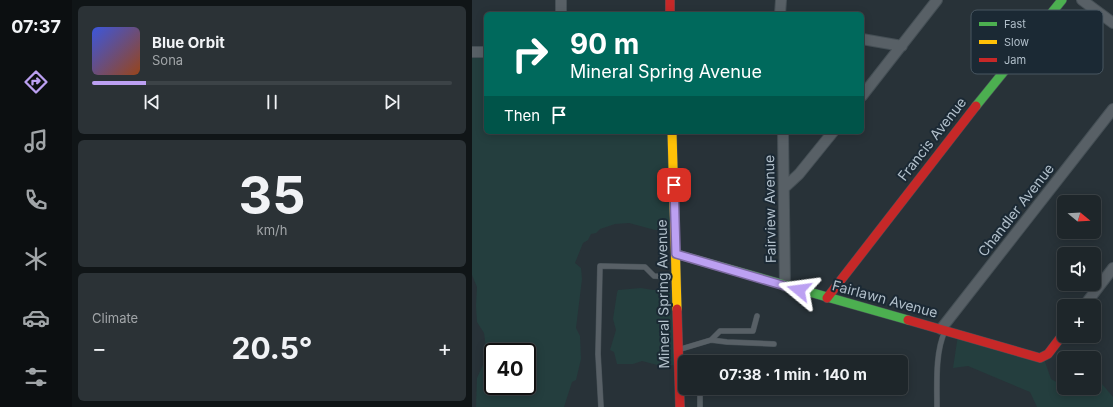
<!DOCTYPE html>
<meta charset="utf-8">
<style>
:root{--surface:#1e262a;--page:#2b3236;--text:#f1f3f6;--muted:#a1a5a8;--line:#3c4347;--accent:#bca0f2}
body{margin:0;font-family:Inter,sans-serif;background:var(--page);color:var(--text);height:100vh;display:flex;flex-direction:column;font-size:15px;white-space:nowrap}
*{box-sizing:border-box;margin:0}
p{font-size:13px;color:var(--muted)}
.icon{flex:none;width:22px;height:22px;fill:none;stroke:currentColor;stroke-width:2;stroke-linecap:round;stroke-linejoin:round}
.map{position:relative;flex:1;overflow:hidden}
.sheet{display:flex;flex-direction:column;gap:6px;padding:6px;background:#101517;width:400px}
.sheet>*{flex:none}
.hud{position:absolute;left:12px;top:12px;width:380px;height:122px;border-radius:6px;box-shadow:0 2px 10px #0003,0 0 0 1px var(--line);background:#00695c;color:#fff;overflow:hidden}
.needle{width:26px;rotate:108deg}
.controls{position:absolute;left:585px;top:195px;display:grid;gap:8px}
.controls a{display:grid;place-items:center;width:44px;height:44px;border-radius:6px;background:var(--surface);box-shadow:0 2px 10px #0003,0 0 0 1px var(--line);font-size:20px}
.speed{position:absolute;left:12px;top:343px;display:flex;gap:8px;font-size:20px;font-weight:700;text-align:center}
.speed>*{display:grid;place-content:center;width:52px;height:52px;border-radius:50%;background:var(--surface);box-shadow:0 2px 10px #0003,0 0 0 1px var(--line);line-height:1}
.speed .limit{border:2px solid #111;border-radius:6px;background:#fff;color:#111}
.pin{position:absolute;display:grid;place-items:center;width:34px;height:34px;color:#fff;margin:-17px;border-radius:8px;box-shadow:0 2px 6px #0006}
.me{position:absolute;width:44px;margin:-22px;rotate:286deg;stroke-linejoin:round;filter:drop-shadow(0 0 3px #0008)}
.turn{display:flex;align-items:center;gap:14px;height:84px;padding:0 20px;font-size:18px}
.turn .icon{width:52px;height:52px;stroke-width:2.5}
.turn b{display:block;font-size:28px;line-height:34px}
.then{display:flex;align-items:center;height:38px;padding:0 20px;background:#0003;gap:8px;font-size:15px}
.big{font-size:30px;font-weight:700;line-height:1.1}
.sheet .widget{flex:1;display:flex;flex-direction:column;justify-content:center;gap:6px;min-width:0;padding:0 14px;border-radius:6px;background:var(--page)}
.sheet .dial{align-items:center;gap:0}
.dial b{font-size:52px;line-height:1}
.song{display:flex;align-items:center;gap:12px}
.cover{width:48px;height:48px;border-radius:6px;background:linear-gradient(135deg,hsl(230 70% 55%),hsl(20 70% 35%))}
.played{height:4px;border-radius:2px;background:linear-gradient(90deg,var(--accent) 15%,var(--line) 15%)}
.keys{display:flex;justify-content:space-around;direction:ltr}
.heat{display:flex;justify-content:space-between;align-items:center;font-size:22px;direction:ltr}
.trip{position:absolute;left:206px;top:355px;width:230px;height:40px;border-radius:6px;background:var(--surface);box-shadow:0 2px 10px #0003,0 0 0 1px var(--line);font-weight:700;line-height:40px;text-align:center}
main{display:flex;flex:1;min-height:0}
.tabs{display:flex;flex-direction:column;width:72px;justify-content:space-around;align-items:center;background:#0c0f11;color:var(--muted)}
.tabs .icon{width:28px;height:28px}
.tabs .on{color:var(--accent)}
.tabs b{font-size:18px;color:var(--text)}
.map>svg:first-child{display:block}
.green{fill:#243e3e;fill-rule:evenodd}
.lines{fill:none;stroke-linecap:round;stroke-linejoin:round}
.lane-casing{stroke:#454f55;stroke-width:6}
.street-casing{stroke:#454f55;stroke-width:12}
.fast-casing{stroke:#454f55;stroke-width:10}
.slow-casing{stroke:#454f55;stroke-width:10}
.jam-casing{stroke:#454f55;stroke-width:10}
.lane{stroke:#586066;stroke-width:5}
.street{stroke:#586066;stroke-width:10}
.fast{stroke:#4caf50;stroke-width:9}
.slow{stroke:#ffc107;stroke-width:9}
.jam{stroke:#c62828;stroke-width:9}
.route-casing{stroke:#7a689d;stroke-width:10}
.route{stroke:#bca0f2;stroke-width:7}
.labels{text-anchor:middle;stroke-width:4;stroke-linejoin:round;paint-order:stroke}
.street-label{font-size:14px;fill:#b1bfca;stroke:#1b2934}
.key{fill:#1b2934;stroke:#485661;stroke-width:1}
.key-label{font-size:11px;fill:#b1bfca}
</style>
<main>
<nav class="tabs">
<b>07:37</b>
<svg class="icon on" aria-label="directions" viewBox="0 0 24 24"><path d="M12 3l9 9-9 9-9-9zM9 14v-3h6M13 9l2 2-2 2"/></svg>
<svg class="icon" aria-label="music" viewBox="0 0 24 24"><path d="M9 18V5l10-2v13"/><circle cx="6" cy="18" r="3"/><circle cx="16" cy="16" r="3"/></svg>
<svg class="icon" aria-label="phone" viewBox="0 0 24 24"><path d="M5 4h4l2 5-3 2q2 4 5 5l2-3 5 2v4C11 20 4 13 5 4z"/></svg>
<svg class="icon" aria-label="climate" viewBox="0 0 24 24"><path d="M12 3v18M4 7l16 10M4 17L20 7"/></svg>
<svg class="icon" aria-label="car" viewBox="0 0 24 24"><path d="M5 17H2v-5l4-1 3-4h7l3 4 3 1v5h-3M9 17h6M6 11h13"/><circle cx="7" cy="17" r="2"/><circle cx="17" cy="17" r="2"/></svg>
<svg class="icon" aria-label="filters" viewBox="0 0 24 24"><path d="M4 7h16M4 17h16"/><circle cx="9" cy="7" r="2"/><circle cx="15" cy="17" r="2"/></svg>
</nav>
<section class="sheet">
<div class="widget">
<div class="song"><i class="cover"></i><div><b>Blue Orbit</b><p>Sona</p></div></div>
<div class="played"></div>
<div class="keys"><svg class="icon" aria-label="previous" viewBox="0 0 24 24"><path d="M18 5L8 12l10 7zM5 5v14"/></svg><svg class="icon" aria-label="pause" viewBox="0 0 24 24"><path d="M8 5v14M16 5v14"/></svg><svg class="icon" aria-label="next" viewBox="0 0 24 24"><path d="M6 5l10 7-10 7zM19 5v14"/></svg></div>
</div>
<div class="widget dial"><b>35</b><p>km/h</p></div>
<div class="widget"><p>Climate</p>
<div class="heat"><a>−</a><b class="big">20.5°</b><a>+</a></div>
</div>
</section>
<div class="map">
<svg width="641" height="407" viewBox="0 0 641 407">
<rect width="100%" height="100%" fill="#283238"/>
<!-- green -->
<path class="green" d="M 0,53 L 14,53 L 14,132 L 202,132 L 203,230 L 183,230 L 157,223 L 143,224 L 128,229 L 124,233 L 119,234 L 116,240 L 111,243 L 103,263 L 109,268 L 110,279 L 104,328 L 108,336 L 109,359 L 104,380 L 100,382 L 92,407 L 4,407 L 5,378 L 15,356 L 12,333 L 5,322 L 4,306 L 5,287 L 0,275 ZM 21,352 L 55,352 L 55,386 L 21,386 Z
M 169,288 L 181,290 L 205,289 L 204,365 L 189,366 L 170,361 L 161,364 L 145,364 L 142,352 L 138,350 L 144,330 L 141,319 L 145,293 L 146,290 Z
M 486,335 L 571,356 L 579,379 L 592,386 L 592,388 L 622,388 L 622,379 L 625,378 L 641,397 L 641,407 L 565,407 L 558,392 L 496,366 L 481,368 Z"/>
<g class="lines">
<defs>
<path id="lane" d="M 239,340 L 255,342 L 302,344
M 209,349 L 239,340 L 248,331 L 281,331 L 285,316
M 129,407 L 126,354 L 128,266 L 173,267 L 182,276 L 202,277
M 228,407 L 228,388
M 465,407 C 465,384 463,352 473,331"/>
<path id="street" d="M 610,0 L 641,23
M 89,14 L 89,0
M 308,14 L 309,0
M 390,39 L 430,46
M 0,52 L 14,52
M 390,96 L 465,0
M 311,132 L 313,286
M 313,187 L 327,174 L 361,132
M 612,306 L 641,268
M 469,329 L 641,109"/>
<path id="fast" d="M 504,106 L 590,0
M 204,254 L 436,320"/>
<path id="slow" d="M 200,132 L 205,309"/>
<path id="jam" d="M 198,0 L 198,14
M 355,298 L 504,106
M 205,309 L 208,407
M 436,320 L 568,358 L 576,354 L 592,333"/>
</defs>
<!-- lane casing -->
<use href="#lane" class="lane-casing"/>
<!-- street casing -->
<use href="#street" class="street-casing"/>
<!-- fast casing -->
<use href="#fast" class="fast-casing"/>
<!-- slow casing -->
<use href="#slow" class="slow-casing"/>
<!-- jam casing -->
<use href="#jam" class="jam-casing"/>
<!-- lane -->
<use href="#lane" class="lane"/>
<!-- street -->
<use href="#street" class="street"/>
<!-- fast -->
<use href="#fast" class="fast"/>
<!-- slow -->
<use href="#slow" class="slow"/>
<!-- jam -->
<use href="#jam" class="jam"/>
</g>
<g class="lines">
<defs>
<path id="route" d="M 202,185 L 204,254 L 327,290"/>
</defs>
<!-- route casing -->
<use href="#route" class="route-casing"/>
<!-- route -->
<use href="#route" class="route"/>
</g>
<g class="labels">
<!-- street labels -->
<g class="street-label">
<text transform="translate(460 139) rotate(-52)" y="5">Francis Avenue</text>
<text transform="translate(298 209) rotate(-91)" y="5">Fairview Avenue</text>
<text transform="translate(544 210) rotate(-52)" y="5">Chandler Avenue</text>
<text transform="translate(191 294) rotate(-91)" y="5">Mineral Spring Avenue</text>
<text transform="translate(413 299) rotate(15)" y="5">Fairlawn Avenue</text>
</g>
</g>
<!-- legend -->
<rect x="499" y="10" width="132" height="64" rx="6" class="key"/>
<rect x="507" y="22" width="18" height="4" fill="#4caf50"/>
<rect x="507" y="40" width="18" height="4" fill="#ffc107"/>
<rect x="507" y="58" width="18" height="4" fill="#c62828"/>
<g class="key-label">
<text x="532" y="28">Fast</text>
<text x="532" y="46">Slow</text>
<text x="532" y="64">Jam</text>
</g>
</svg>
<div class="controls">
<a><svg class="needle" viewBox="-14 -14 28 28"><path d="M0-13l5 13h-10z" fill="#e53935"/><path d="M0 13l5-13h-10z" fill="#a1a5a8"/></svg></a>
<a><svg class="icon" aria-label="sound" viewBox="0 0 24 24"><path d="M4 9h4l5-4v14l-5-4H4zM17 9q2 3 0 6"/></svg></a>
<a>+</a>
<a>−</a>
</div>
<div class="speed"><div class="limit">40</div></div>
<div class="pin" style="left:202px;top:185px;background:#d93025"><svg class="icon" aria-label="arrive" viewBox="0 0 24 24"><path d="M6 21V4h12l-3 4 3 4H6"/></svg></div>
<svg class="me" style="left:327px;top:290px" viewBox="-20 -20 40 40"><path d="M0-17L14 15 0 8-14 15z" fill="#bca0f2" stroke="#fff" stroke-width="4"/></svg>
<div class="trip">07:38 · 1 min · 140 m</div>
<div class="hud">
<div class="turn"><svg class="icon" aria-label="right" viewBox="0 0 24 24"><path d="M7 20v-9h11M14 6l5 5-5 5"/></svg><div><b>90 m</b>Mineral Spring Avenue</div></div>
<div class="then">Then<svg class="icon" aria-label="arrive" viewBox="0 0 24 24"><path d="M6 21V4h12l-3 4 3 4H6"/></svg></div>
</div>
</div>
</main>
